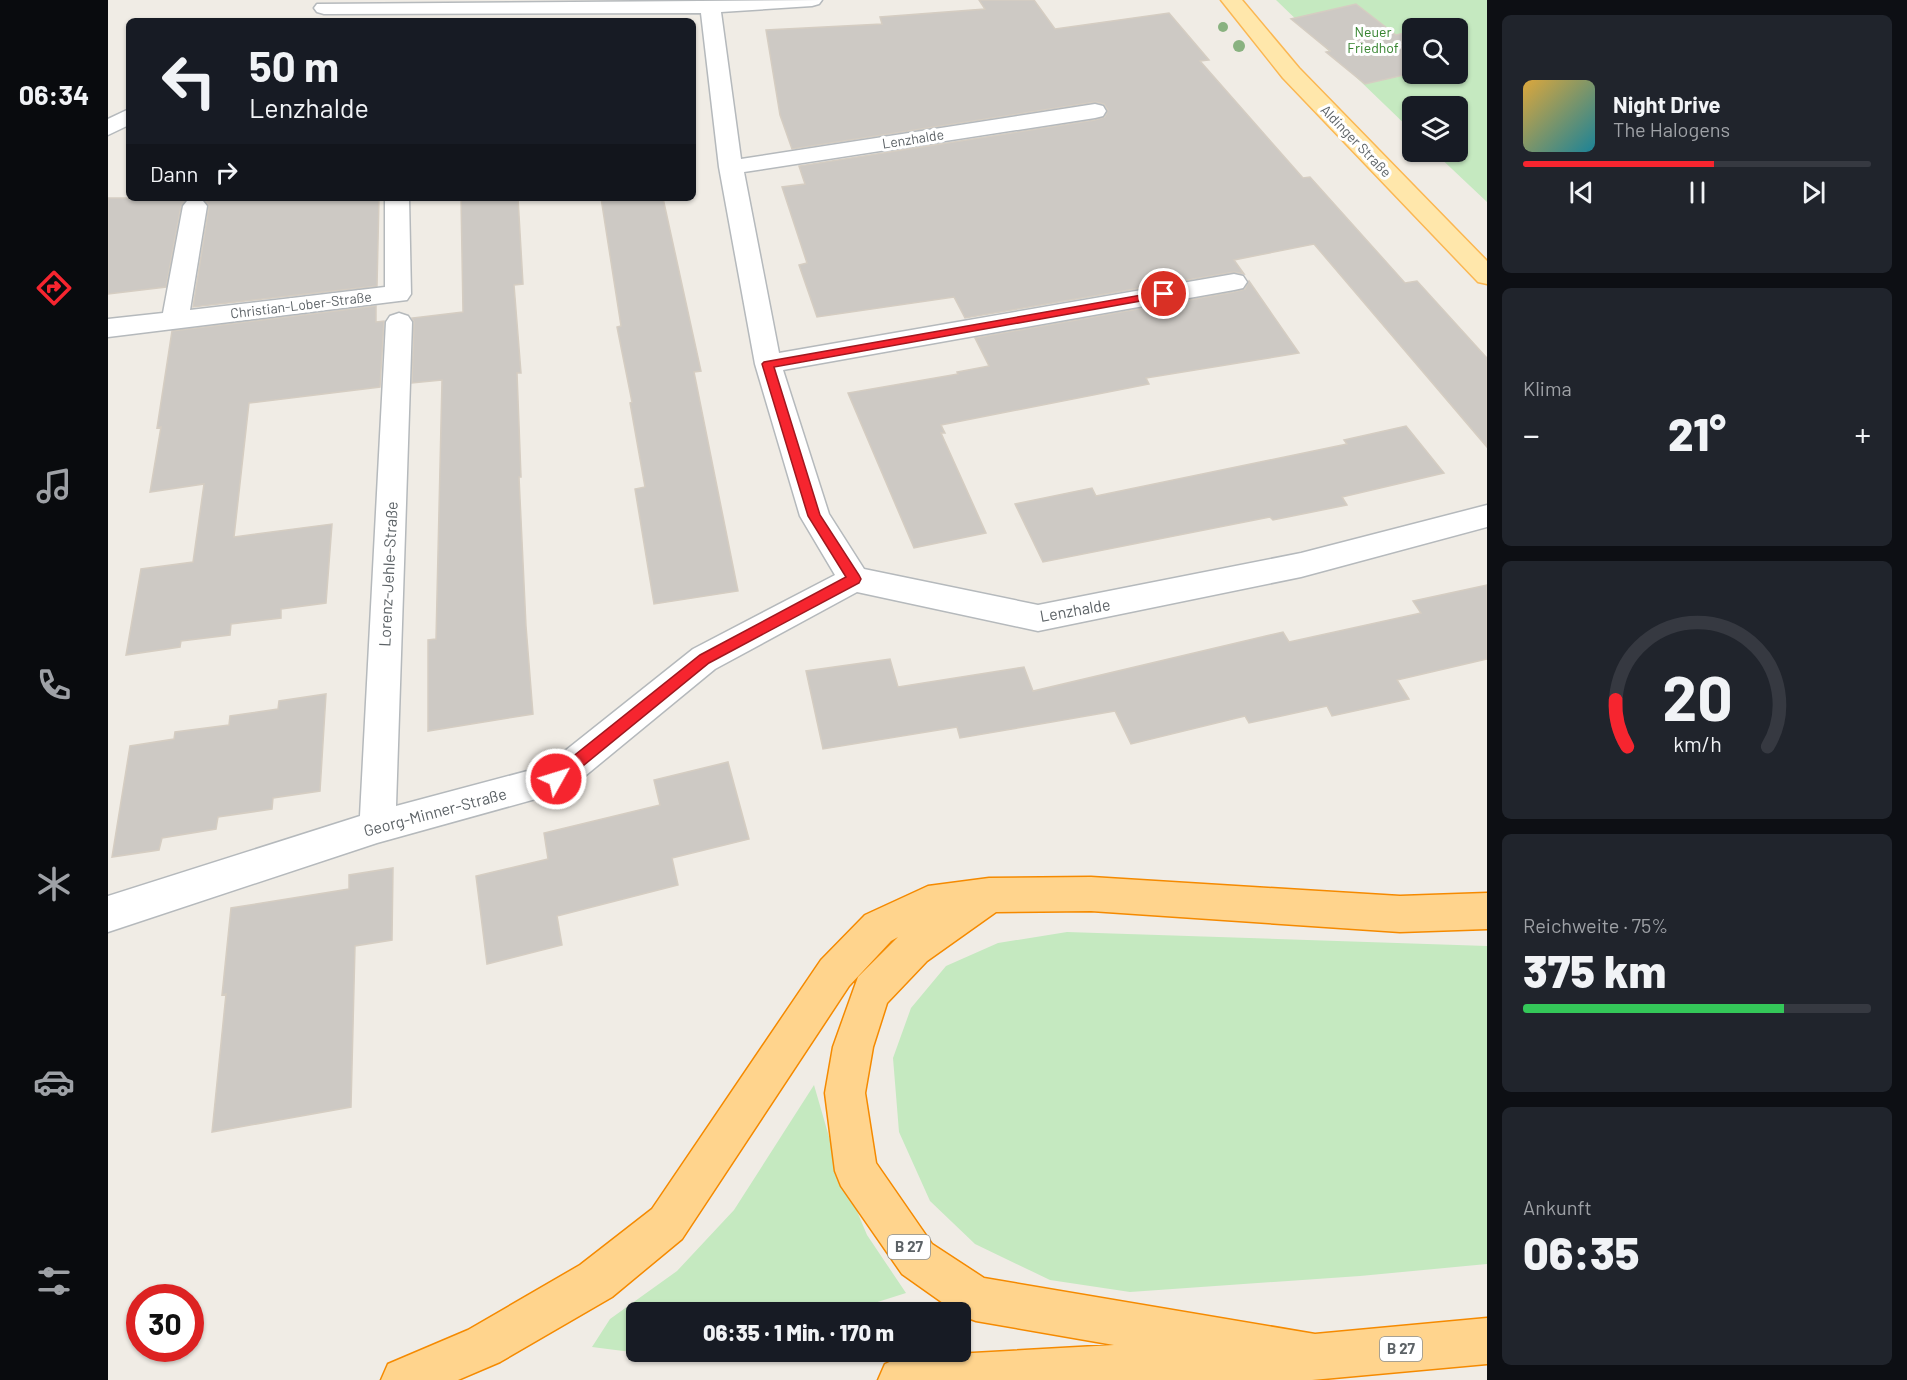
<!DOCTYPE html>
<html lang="de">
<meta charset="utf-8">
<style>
:root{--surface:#171b24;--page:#20242c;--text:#f1f3f6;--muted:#9ea1a6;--line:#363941;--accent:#f6252f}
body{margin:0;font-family:Barlow,sans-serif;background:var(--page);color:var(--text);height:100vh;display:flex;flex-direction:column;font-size:22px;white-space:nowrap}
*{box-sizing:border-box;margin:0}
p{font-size:20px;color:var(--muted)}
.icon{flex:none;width:33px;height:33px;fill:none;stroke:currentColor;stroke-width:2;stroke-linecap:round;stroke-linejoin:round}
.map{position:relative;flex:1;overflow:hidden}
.drawer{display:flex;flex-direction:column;gap:15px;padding:15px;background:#0d0f14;width:420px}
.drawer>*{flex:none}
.guide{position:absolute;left:18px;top:18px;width:570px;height:183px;border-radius:9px;box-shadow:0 2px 4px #0004;background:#171b24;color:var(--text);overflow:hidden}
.buttons{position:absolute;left:1294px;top:18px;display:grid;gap:12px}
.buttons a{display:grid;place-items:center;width:66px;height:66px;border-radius:9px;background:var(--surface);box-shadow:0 2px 4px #0004;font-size:30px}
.speed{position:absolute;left:18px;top:1284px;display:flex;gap:12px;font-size:30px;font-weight:700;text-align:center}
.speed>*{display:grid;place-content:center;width:78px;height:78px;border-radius:50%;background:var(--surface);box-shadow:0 2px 4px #0004;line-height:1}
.speed .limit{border:9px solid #d22;background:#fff;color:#111}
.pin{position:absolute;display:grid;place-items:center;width:51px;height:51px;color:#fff;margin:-26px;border:3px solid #fff;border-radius:50%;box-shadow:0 2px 6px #0007}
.me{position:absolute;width:66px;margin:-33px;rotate:51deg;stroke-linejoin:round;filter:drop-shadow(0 0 4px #0008)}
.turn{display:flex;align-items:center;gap:21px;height:126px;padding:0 24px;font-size:27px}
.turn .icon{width:78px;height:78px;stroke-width:2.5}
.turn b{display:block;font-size:42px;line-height:51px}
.then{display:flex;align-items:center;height:57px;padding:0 24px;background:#0003;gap:12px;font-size:22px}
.big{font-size:45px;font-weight:800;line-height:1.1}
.drawer .card{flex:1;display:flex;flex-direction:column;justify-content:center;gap:9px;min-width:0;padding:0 21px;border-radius:9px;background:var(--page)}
.drawer .dial{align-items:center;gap:0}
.dial svg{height:156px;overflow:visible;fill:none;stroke:var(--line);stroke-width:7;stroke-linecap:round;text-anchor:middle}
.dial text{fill:var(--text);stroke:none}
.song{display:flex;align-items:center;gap:18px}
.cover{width:72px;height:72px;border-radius:9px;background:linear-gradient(135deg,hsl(40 70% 55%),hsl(190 70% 35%))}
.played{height:6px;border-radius:3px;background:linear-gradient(90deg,var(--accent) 55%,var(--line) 55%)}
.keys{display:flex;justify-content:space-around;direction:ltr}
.heat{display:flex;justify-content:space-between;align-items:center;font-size:33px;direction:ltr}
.charge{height:9px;border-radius:4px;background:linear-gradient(90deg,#34c759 75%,var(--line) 0)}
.trip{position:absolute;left:518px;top:1302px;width:345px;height:60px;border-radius:9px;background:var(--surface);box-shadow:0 2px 4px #0004;font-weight:800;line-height:60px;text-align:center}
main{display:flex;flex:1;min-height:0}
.dock{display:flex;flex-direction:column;width:108px;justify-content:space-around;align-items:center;background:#090b0e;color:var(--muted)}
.dock .icon{width:42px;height:42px}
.dock .selected{color:var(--accent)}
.dock b{font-size:27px;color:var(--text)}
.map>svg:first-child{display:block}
.green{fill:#c5e9c0;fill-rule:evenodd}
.building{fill:#cdc9c4;stroke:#d5cdc2;stroke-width:1.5}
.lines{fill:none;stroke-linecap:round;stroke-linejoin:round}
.minor-casing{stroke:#b5b9bc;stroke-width:3}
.major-casing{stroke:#fbb752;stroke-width:3}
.highway-casing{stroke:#f58a00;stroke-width:3}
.minor{fill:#fff;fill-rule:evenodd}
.major{fill:#ffe7ab;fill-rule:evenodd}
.highway{fill:#ffd48d;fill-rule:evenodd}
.tree{fill:#89b280}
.route{fill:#f6252f;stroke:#a0181f;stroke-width:1.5}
.labels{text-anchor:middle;stroke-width:6;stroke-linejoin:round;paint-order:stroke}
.far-park-label{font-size:14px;fill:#35832e;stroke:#fff}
.far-street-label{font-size:14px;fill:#5c6266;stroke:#fff}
.shield{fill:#fff;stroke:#8d9194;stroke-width:1.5}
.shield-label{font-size:15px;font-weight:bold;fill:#5c6266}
.street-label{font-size:16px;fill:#5c6266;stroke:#fff}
</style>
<main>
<nav class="dock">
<b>06:34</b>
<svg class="icon selected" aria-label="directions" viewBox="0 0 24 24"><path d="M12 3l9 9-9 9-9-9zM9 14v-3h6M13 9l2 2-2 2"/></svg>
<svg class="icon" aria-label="music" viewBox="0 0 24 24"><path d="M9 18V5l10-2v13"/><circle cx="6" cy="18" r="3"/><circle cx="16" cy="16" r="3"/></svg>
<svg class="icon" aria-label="phone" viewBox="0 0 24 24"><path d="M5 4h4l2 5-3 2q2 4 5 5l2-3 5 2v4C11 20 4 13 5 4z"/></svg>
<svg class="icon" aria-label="climate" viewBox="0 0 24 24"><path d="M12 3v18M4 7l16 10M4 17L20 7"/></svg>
<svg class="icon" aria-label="car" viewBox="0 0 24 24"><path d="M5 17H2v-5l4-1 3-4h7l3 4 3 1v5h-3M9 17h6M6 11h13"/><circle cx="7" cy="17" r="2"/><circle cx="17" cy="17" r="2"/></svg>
<svg class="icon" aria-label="filters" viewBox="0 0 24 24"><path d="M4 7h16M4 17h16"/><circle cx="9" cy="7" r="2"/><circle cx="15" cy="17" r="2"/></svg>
</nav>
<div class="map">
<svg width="1379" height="1380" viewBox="0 0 1379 1380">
<rect width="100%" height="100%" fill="#f0ece5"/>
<!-- green -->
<path class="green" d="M 1168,0 L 1379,0 L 1379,202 L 1326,152 L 1350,152 L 1350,106 L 1305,106 L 1305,132 ZM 1305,28 L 1350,28 L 1350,74 L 1305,74 Z
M 959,932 L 1379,946 L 1379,1264 L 1252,1276 L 1022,1292 L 942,1280 L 867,1244 L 822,1201 L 791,1132 L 785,1058 L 803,1008 L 838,966 L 890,943 Z
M 706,1085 L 728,1161 L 759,1235 L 798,1293 L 738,1312 L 528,1312 L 528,1352 L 549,1352 L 531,1353 L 484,1347 L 502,1319 L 569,1271 L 626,1210 Z"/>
<!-- building -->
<path class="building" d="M 871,0 L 926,0 L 947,29 L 1061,13 L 1101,60 L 1092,61 L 1195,178 L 1202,177 L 1297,283 L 1309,281 L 1379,358 L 1379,447 L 1206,244 L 1126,260 L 1136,274 L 1126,272 L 857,318 L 846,297 L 709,317 L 691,265 L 699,263 L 674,187 L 697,184 L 691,166 L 987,120 L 997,117 L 1000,110 L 996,104 L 987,102 L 684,149 L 672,115 L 658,30 L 774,24 L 772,17 L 877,9 Z
M 1248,4 L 1288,35 L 1305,31 L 1305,73 L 1257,84 L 1218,52 L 1222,51 L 1183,19 Z
M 0,198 L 82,198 L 73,206 L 58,287 L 0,294 Z
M 92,198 L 271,198 L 269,286 L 85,307 L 101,206 L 97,200 Z
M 353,198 L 410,198 L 415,284 L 406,285 L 413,373 L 409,373 L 413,477 L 411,477 L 418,626 L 425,714 L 320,731 L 320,640 L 328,639 L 334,380 L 304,383 L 306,322 L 304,318 L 355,312 Z
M 493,198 L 555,198 L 593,371 L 586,372 L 630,591 L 546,604 L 527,489 L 537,487 L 522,403 L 524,402 L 509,327 L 513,326 Z
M 1141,281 L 1191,353 L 1038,378 L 1041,384 L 833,425 L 837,433 L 833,433 L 878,533 L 806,548 L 740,393 L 850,374 L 849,372 L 881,366 L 867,338 L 1126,292 L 1137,289 Z
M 268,306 L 268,322 L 276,321 L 272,387 L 141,403 L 126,537 L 224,524 L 218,603 L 173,609 L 173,618 L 123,624 L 122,635 L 73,641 L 72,647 L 18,655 L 33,569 L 85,562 L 96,484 L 42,492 L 53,427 L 49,428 L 64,331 Z
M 1298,426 L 1336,473 L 1234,497 L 1239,505 L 1165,520 L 1162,517 L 935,562 L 907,504 L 984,488 L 988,496 L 1239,444 L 1236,440 Z
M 1379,585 L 1379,659 L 1289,680 L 1301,699 L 1224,716 L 1219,706 L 1141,723 L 1137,716 L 1023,744 L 1007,711 L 852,738 L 849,727 L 715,749 L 698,671 L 782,659 L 790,687 L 916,667 L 925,691 L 1175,632 L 1181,642 L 1313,613 L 1305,601 Z
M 218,694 L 212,791 L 165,798 L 164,809 L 110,817 L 108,829 L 54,838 L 51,850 L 4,857 L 22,746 L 66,739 L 67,732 L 121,725 L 122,716 L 170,709 L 171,701 Z
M 620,762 L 641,839 L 564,858 L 570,885 L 449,916 L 454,945 L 379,964 L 368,876 L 440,859 L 436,833 L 552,805 L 546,780 Z
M 285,868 L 284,940 L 247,946 L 243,1107 L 104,1132 L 118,994 L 114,995 L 123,908 L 241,889 L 241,875 Z"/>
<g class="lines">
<defs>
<path id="minor" d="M 714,0 L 711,4 L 704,6 L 613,12 L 633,159 L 987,104 L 995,106 L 998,111 L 995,116 L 987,118 L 636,172 L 671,353 L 1126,274 L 1135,276 L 1139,282 L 1135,288 L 1126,290 L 675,370 L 721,514 L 756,569 L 930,605 L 1193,553 L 1379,505 L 1379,527 L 1193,577 L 930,631 L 749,592 L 607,669 L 460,790 L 269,843 L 0,932 L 0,896 L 252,816 L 278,322 L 282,316 L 291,313 L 300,316 L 304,322 L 288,806 L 438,766 L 585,649 L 727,575 L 692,516 L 647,364 L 611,167 L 593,13 L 216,14 L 209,12 L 206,8 L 209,4 Z
M 21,109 L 21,125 L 0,135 L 0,119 Z
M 277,198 L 301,198 L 303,294 L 299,300 L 0,337 L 0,319 L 55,313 L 75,206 L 79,201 L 87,199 L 95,201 L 99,206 L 82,310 L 277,287 Z"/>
<path id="major" d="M 1113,0 L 1134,0 L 1191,68 L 1379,261 L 1379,284 L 1370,282 L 1175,78 Z"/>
<path id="highway" d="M 983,877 L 1292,896 L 1379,893 L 1379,929 L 1292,932 L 983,911 L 888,912 L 819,961 L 779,1003 L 765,1047 L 757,1093 L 768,1163 L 824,1244 L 876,1278 L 1207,1334 L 1379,1318 L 1379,1364 L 1204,1380 L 770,1380 L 777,1364 L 793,1357 L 1006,1345 L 868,1321 L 852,1315 L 794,1274 L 733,1186 L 727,1171 L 717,1093 L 725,1047 L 750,977 L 790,937 L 783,941 L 741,986 L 574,1239 L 504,1297 L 392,1362 L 350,1380 L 273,1380 L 280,1364 L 360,1330 L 472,1265 L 544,1209 L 713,960 L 757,915 L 820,886 L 881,878 Z"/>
</defs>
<!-- minor casing -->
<use href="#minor" class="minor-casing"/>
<!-- major casing -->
<use href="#major" class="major-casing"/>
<!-- highway casing -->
<use href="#highway" class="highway-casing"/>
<!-- minor -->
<use href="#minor" class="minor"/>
<!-- major -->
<use href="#major" class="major"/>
<!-- highway -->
<use href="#highway" class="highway"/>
</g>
<!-- trees -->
<g class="tree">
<circle cx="1115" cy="27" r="5"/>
<circle cx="1131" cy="46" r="6"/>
</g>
<!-- route -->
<path class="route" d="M 1056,291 L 1061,294 L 1060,296 L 666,367 L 712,515 L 751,575 L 753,579 L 751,583 L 601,663 L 454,783 L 448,785 L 443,783 L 441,779 L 443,774 L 592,655 L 738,577 L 700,516 L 654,364 L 656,362 Z"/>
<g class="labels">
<!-- far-park labels -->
<g class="far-park-label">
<text x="1265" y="37">Neuer<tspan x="1265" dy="16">Friedhof</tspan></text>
</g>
<!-- far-street labels -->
<g class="far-street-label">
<text transform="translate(805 139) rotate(-9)" y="5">Lenzhalde</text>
<text transform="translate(1248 141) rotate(46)" y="5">Aldinger Straße</text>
<text transform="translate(193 305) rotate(-7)" y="5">Christian-Lober-Straße</text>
</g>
<!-- shield labels -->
<g class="shield">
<rect x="780" y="1235" width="42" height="24" rx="4.5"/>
<rect x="1272" y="1337" width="42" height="24" rx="4.5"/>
</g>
<g class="shield-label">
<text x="801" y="1252">B 27</text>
<text x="1293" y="1354">B 27</text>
</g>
<!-- street labels -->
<g class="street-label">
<text transform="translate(280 574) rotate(-87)" y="6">Lorenz-Jehle-Straße</text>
<text transform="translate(967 610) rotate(-10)" y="6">Lenzhalde</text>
<text transform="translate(327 812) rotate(-15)" y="6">Georg-Minner-Straße</text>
</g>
</g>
</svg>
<div class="buttons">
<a><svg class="icon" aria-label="search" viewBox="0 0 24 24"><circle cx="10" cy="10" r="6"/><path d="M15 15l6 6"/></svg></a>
<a><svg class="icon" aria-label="layers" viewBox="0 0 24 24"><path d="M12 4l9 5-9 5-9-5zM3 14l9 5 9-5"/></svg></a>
</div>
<div class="speed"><div class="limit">30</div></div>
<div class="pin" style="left:1056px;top:294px;background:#d93025"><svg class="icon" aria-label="arrive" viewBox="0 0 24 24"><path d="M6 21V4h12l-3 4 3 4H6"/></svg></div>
<svg class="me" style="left:448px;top:779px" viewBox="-20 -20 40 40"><circle r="17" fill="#f6252f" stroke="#fff" stroke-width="3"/><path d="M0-11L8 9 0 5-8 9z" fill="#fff"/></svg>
<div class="trip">06:35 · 1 Min. · 170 m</div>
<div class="guide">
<div class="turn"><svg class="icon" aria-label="left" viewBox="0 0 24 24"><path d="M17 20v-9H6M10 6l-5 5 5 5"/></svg><div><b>50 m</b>Lenzhalde</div></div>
<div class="then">Dann<svg class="icon" aria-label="right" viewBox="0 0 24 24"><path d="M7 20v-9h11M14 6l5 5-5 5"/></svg></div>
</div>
</div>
<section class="drawer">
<div class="card">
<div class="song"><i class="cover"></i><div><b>Night Drive</b><p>The Halogens</p></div></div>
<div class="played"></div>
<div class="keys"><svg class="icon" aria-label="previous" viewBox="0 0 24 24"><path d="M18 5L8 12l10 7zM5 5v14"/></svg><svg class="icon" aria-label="pause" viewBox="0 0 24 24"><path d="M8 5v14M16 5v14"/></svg><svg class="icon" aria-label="next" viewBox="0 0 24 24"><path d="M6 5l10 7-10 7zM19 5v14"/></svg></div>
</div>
<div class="card"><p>Klima</p>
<div class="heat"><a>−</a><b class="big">21°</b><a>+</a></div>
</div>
<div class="card dial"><svg viewBox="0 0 100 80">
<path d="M14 69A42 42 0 1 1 86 69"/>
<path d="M14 69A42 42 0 0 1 8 45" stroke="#f6252f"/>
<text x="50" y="56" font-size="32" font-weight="700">20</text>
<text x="50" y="72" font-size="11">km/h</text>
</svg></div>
<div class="card"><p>Reichweite · 75%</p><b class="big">375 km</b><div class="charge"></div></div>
<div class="card"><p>Ankunft</p><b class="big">06:35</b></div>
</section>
</main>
